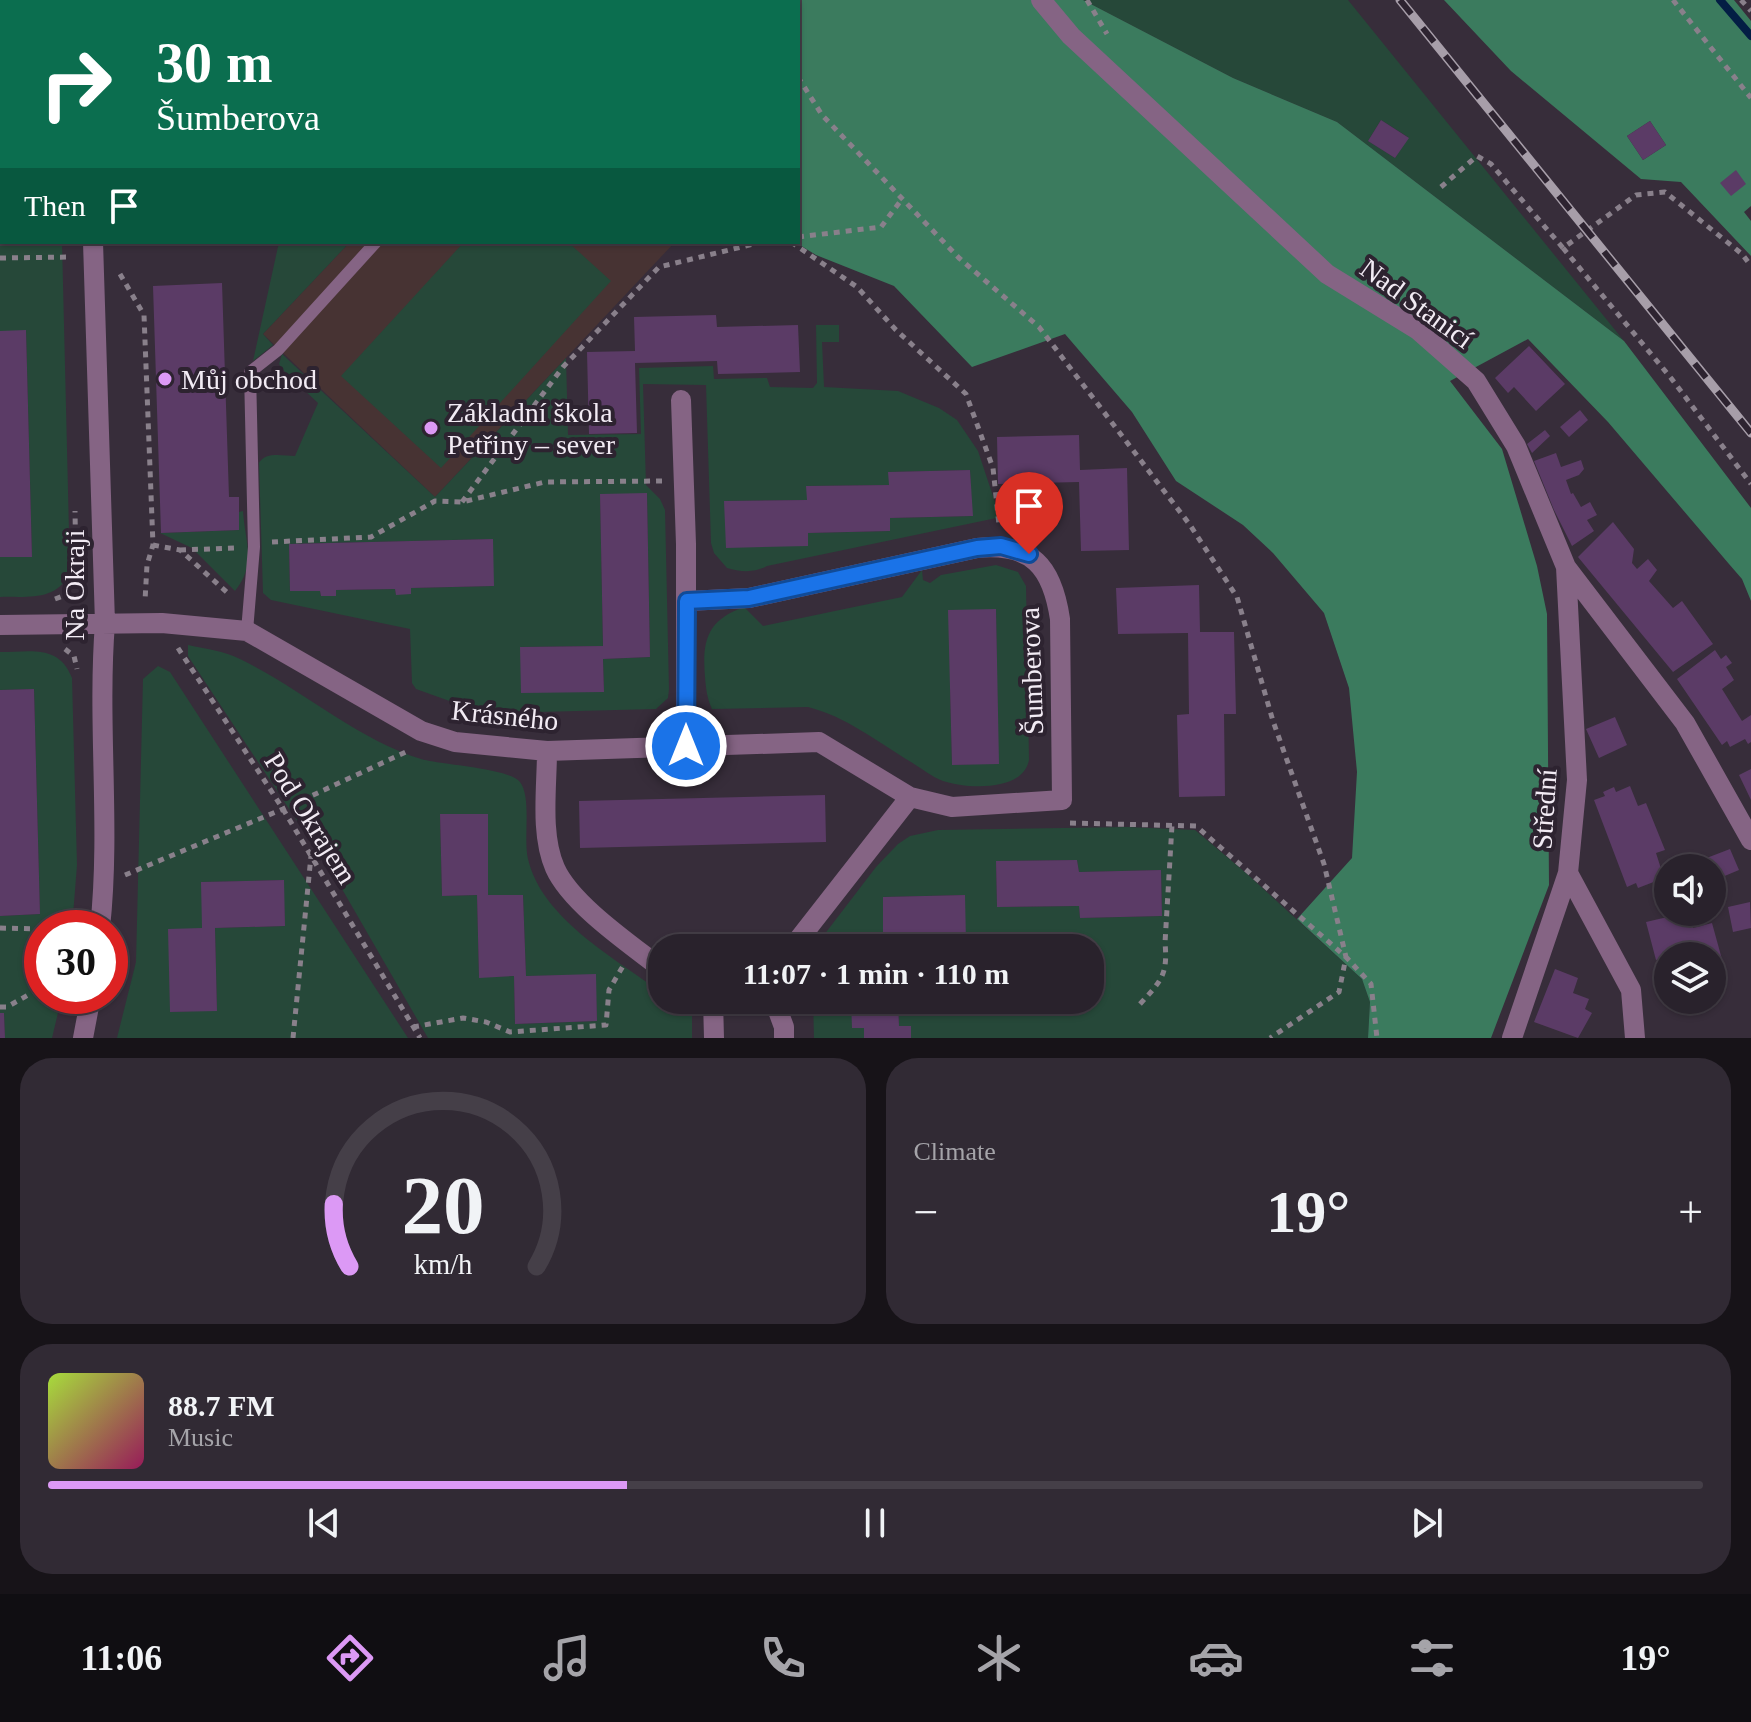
<!DOCTYPE html>
<meta charset="utf-8">
<style>
:root{--surface:#29222c;--page:#312a34;--text:#f1f3f6;--muted:#a5a4a9;--line:#453f48;--accent:#dc99f5}
body{margin:0;font-family:Georgia,serif;background:var(--page);color:var(--text);height:100vh;display:flex;flex-direction:column;font-size:30px;white-space:nowrap}
*{box-sizing:border-box;margin:0}
p{font-size:26px;color:var(--muted)}
.icon{flex:none;width:44px;height:44px;fill:none;stroke:currentColor;stroke-width:2;stroke-linecap:round;stroke-linejoin:round}
.map{position:relative;height:1038px;overflow:hidden}
.sheet{display:flex;flex-direction:column;gap:20px;padding:20px;background:#171318;flex:1}
.sheet>*{flex:none}
.banner{position:absolute;left:0px;top:0px;width:800px;height:244px;box-shadow:0 2px 6px #0004,0 0 0 2px var(--line);background:#0b6e4f;color:#fff;overflow:hidden}
.fabs{position:absolute;left:1654px;top:854px;display:grid;gap:16px}
.fabs a{display:grid;place-items:center;width:72px;height:72px;border-radius:50%;background:var(--surface);box-shadow:0 2px 6px #0004,0 0 0 2px var(--line);font-size:40px}
.speed{position:absolute;left:24px;top:910px;display:flex;gap:16px;font-size:40px;font-weight:700;text-align:center}
.speed>*{display:grid;place-content:center;width:104px;height:104px;border-radius:50%;background:var(--surface);box-shadow:0 2px 6px #0004,0 0 0 2px var(--line);line-height:1}
.speed .limit{border:12px solid #d22;background:#fff;color:#111}
.pin{position:absolute;display:grid;place-items:center;width:68px;height:68px;color:#fff;margin:-82px -34px;border-radius:50% 50% 50% 0;rotate:-45deg;box-shadow:0 0 8px #0007}
.pin .icon{rotate:45deg}
.me{position:absolute;width:88px;margin:-44px;rotate:0deg;stroke-linejoin:round;filter:drop-shadow(0 0 6px #0008)}
.turn{display:flex;align-items:center;gap:28px;height:168px;padding:0 24px;font-size:36px}
.turn .icon{width:104px;height:104px;stroke-width:2.5}
.turn b{display:block;font-size:56px;line-height:68px}
.then{display:flex;align-items:center;height:76px;padding:0 24px;background:#0003;gap:16px;font-size:30px}
.big{font-size:60px;font-weight:600;line-height:1.1}
.sheet .tile{flex:1;display:flex;flex-direction:column;justify-content:center;gap:12px;min-width:0;padding:0 28px;border-radius:32px;background:var(--page)}
.sheet .dial{align-items:center;gap:0}
.dial svg{height:208px;overflow:visible;fill:none;stroke:var(--line);stroke-width:7;stroke-linecap:round;text-anchor:middle}
.dial text{fill:var(--text);stroke:none}
.song{display:flex;align-items:center;gap:24px}
.cover{width:96px;height:96px;border-radius:12px;background:linear-gradient(135deg,hsl(80 70% 55%),hsl(330 70% 35%))}
.played{height:8px;border-radius:4px;background:linear-gradient(90deg,var(--accent) 35%,var(--line) 35%)}
.keys{display:flex;justify-content:space-around;direction:ltr}
.heat{display:flex;justify-content:space-between;align-items:center;font-size:44px;direction:ltr}
.sheet .tiles{flex:1;display:grid;gap:20px;grid-template-columns:1fr 1fr}
.tile:last-child{grid-column:span 2}
.trip{position:absolute;left:648px;top:934px;width:456px;height:80px;border-radius:32px;background:var(--surface);box-shadow:0 2px 6px #0004,0 0 0 2px var(--line);font-weight:600;line-height:80px;text-align:center}
.tabs{display:flex;height:128px;justify-content:space-around;align-items:center;background:#100e12;color:var(--muted)}
.tabs .icon{width:56px;height:56px}
.tabs .active{color:var(--accent)}
.tabs b{font-size:36px;color:var(--text)}
.map>svg:first-child{display:block}
.education{fill:#473333}
.green{fill:#264839;fill-rule:evenodd}
.forest{fill:#3b7b5e;fill-rule:evenodd}
.lines{fill:none;stroke-linecap:round;stroke-linejoin:round}
.stream{stroke:#031e44;stroke-width:8}
.building{fill:#5b3b66}
.path{stroke:#89808b;stroke-width:5;stroke-dasharray:6 6;stroke-linecap:butt}
.service{stroke:#856484;stroke-width:12}
.minor{stroke:#856484;stroke-width:20}
.rail-casing{stroke:#a79ea9;stroke-width:9}
.rail{stroke:#2d2330;stroke-width:6;stroke-dasharray:18;stroke-linecap:butt}
.route-casing{stroke:#114b97;stroke-width:20}
.route{stroke:#1a73e8;stroke-width:14}
.poi-dot{fill:#dc99f5;stroke:#2d2330;stroke-width:3}
.labels{text-anchor:middle;stroke-width:8;stroke-linejoin:round;paint-order:stroke}
.street-label{font-size:28px;fill:#f2ebf4;stroke:#2d2330}
.poi-label{font-size:28px;fill:#f2ebf4;stroke:#2d2330;text-anchor:start}
</style>
<div class="map">
<svg width="1751" height="1038" viewBox="0 0 1751 1038">
<rect width="100%" height="100%" fill="#372d3a"/>
<!-- education -->
<path class="education" d="M 197,0 L 633,0 L 634,2 L 197,2 Z
M 350,242 L 675,242 L 435,497 L 263,334 Z"/>
<!-- green -->
<path class="green" d="M 1083,0 L 1348,0 L 1624,341 L 1337,122 L 1233,78 ZM 1381,120 L 1408,137 L 1395,158 L 1368,141 Z
M 0,236 L 2,242 L 62,242 L 70,573 C 55,602 28,596 0,597 L 0,557 L 32,556 L 26,331 L 0,331 Z
M 279,242 L 350,242 L 263,334 L 273,345 L 253,361 Z
M 464,242 L 568,242 L 611,281 L 441,468 L 341,376 Z
M 816,325 L 839,325 L 839,342 L 822,342 L 824,387 L 898,391 L 939,408 L 957,420 L 978,451 L 998,511 L 1006,516 L 767,566 C 755,573 740,572 727,568 L 714,553 L 711,543 L 706,385 L 643,384 L 646,485 L 660,499 L 665,510 L 669,689 L 668,698 L 656,709 L 494,713 L 469,708 L 416,689 L 412,683 L 410,629 L 271,600 L 263,593 L 259,463 C 266,451 283,456 295,456 L 318,403 L 282,369 L 279,364 L 282,354 L 435,497 L 566,358 L 568,435 L 641,434 L 639,368 L 713,366 L 714,379 L 767,378 L 770,387 L 813,388 L 817,383 ZM 970,470 L 972,516 L 890,518 L 890,531 L 808,533 L 725,501 L 807,500 L 807,486 L 889,485 L 889,472 ZM 647,494 L 650,657 L 603,659 L 604,691 L 521,647 L 603,646 L 600,495 ZM 493,539 L 493,586 L 411,588 L 411,594 L 396,594 L 395,589 L 336,590 L 336,596 L 321,596 L 320,591 L 290,591 L 289,544 Z
M 243,511 C 245,543 257,563 235,591 L 192,548 L 160,533 L 239,530 L 239,512 Z
M 996,565 L 1018,572 L 1026,586 L 1029,760 C 1023,792 967,789 943,781 C 932,777 921,768 911,762 C 878,742 845,716 808,707 L 712,709 C 707,698 706,689 705,677 C 702,641 707,620 744,607 L 763,626 L 902,597 L 922,570 L 923,580 L 930,583 L 941,575 ZM 996,610 L 998,763 L 952,765 L 950,689 Z
M 188,645 C 206,649 224,651 240,659 C 302,689 355,738 421,759 C 442,765 509,768 520,782 C 532,798 523,838 528,859 C 542,919 615,958 662,993 L 662,1000 L 671,1000 L 692,1015 L 692,1038 L 428,1038 L 342,889 L 188,656 ZM 488,814 L 488,895 L 523,895 L 526,976 L 595,975 L 597,1021 L 515,1024 L 514,976 L 479,977 L 477,895 L 442,896 L 440,815 Z
M 0,652 C 31,652 59,644 72,678 L 77,865 L 72,928 L 42,928 L 42,996 L 62,996 L 52,1038 L 5,1038 L 4,1013 L 0,1013 L 0,916 L 40,914 L 34,689 L 0,690 Z
M 158,666 L 170,672 L 408,1038 L 117,1038 L 136,962 L 143,679 ZM 283,880 L 285,926 L 215,928 L 217,1010 L 170,1012 L 202,928 L 202,882 Z
M 1127,827 L 1195,830 L 1246,873 L 1362,979 L 1370,1002 L 1368,1038 L 911,1038 L 910,1026 L 899,1026 L 898,1000 L 1090,1000 L 1090,948 L 896,948 L 896,944 L 965,942 L 964,895 L 883,897 L 883,944 L 814,948 L 876,867 L 898,844 L 910,836 L 938,830 ZM 1077,860 L 1079,872 L 1161,870 L 1162,916 L 1080,918 L 1079,906 L 997,907 L 996,861 Z
M 813,1000 L 851,1000 L 864,1028 L 864,1038 L 814,1038 Z"/>
<!-- forest -->
<path class="forest" d="M 633,0 L 1083,0 L 1233,78 L 1337,122 L 1624,341 L 1751,508 L 1751,601 L 1742,579 L 1729,564 L 1608,422 L 1528,339 L 1450,381 L 1502,449 L 1537,566 L 1547,614 L 1549,885 L 1491,1038 L 1368,1038 L 1370,1002 L 1362,979 L 1297,919 L 1352,858 L 1357,772 L 1349,688 L 1324,613 L 1273,553 L 1243,525 L 1176,481 L 1132,412 L 1065,334 L 972,367 L 894,286 L 816,255 L 795,242 L 798,242 L 798,2 Z
M 1444,0 L 1734,0 L 1751,21 L 1751,206 L 1744,212 L 1751,221 L 1751,256 L 1681,182 L 1641,179 L 1511,71 ZM 1650,121 L 1666,145 L 1643,160 L 1627,136 Z"/>
<g class="lines">
<!-- stream -->
<path class="stream" d="M 1720,0 L 1751,36"/>
</g>
<!-- building -->
<path class="building" d="M 1381,120 L 1409,138 L 1395,158 L 1368,141 Z
M 1650,121 L 1666,145 L 1643,160 L 1627,136 Z
M 1736,170 L 1746,184 L 1731,196 L 1720,183 Z
M 222,283 L 229,497 L 239,497 L 239,530 L 161,533 L 153,286 Z
M 716,315 L 717,327 L 798,325 L 800,372 L 718,374 L 717,361 L 635,363 L 637,433 L 589,434 L 587,352 L 635,351 L 634,317 Z
M 26,330 L 32,557 L 0,557 L 0,331 Z
M 1529,346 L 1565,384 L 1536,411 L 1514,387 L 1508,393 L 1495,378 Z
M 1580,410 L 1588,420 L 1569,437 L 1560,427 Z
M 1545,430 L 1550,436 L 1532,453 L 1527,444 Z
M 1079,435 L 1080,470 L 1127,468 L 1129,550 L 1081,551 L 1079,482 L 998,484 L 997,437 Z
M 1556,453 L 1561,467 L 1581,460 L 1584,469 L 1579,475 L 1566,480 L 1571,494 L 1573,493 L 1581,507 L 1590,502 L 1597,515 L 1587,520 L 1594,531 L 1572,546 L 1554,510 L 1534,461 Z
M 970,470 L 973,516 L 890,518 L 890,531 L 808,533 L 808,546 L 726,548 L 724,501 L 807,500 L 806,486 L 889,485 L 888,472 Z
M 647,493 L 650,657 L 603,659 L 604,692 L 521,693 L 520,647 L 603,646 L 600,494 Z
M 1613,522 L 1634,549 L 1632,563 L 1637,569 L 1648,559 L 1657,570 L 1649,581 L 1673,608 L 1682,601 L 1713,644 L 1673,672 L 1578,557 Z
M 493,539 L 494,586 L 411,588 L 411,594 L 396,595 L 395,589 L 336,590 L 336,596 L 321,596 L 320,591 L 290,591 L 289,544 Z
M 1199,585 L 1200,632 L 1234,632 L 1236,714 L 1224,714 L 1225,796 L 1179,797 L 1177,715 L 1189,714 L 1188,633 L 1118,634 L 1116,588 Z
M 996,609 L 999,764 L 952,765 L 948,610 Z
M 1715,650 L 1721,659 L 1726,655 L 1732,663 L 1726,667 L 1734,680 L 1722,689 L 1742,721 L 1751,715 L 1751,742 L 1748,744 L 1745,739 L 1730,747 L 1727,741 L 1722,745 L 1677,679 Z
M 34,689 L 40,914 L 0,916 L 0,690 Z
M 1615,717 L 1627,745 L 1599,758 L 1586,729 Z
M 1751,769 L 1751,800 L 1739,775 Z
M 1630,786 L 1638,806 L 1646,803 L 1665,850 L 1656,853 L 1664,878 L 1638,888 L 1636,883 L 1627,887 L 1594,800 L 1605,796 L 1603,792 L 1614,787 L 1616,792 Z
M 825,795 L 826,842 L 580,848 L 579,801 Z
M 440,814 L 488,814 L 488,895 L 523,895 L 526,976 L 596,974 L 597,1021 L 515,1024 L 514,976 L 479,978 L 477,895 L 442,896 Z
M 1730,849 L 1739,870 L 1715,880 L 1712,868 L 1707,867 L 1704,859 Z
M 1077,860 L 1079,872 L 1161,870 L 1162,916 L 1080,918 L 1079,906 L 997,907 L 996,861 Z
M 284,880 L 285,926 L 215,928 L 217,1011 L 170,1012 L 168,929 L 202,928 L 201,882 Z
M 965,895 L 966,942 L 896,944 L 896,948 L 849,948 L 849,945 L 883,944 L 883,897 Z
M 1750,902 L 1751,928 L 1733,932 L 1728,907 Z
M 1689,912 L 1693,928 L 1712,923 L 1723,963 L 1712,966 L 1712,956 L 1698,956 L 1697,950 L 1656,960 L 1646,922 Z
M 1555,969 L 1578,978 L 1573,993 L 1589,999 L 1585,1009 L 1592,1013 L 1578,1038 L 1534,1022 Z
M 851,1000 L 898,1000 L 899,1026 L 911,1026 L 911,1038 L 864,1038 L 864,1028 L 852,1028 Z
M 0,1013 L 4,1013 L 5,1038 L 0,1038 Z"/>
<g class="lines">
<!-- path -->
<path class="path" d="M 688,0 L 688,2
M 749,0 L 750,2
M 1087,0 L 1107,34
M 1673,0 L 1751,98
M 1741,0 L 1751,11
M 798,77 L 822,115 L 959,258 L 1039,327 L 1190,525 L 1237,597 L 1273,721 L 1324,864 L 1346,957 L 1339,992 L 1270,1038
M 1441,187 L 1477,156 L 1491,164 L 1563,248 L 1636,195 L 1665,192 L 1742,254 L 1751,266
M 798,237 L 881,227 L 902,199
M 791,242 L 857,287 L 896,330 L 966,394 L 993,468 L 999,525
M 1563,248 L 1671,378 L 1751,484
M 0,258 L 69,257
M 120,274 L 144,315 L 153,545 L 147,565 L 145,601
M 462,502 L 563,367 L 659,267 L 762,242
M 272,542 L 371,537 L 435,501 L 462,502 L 545,482 L 662,481
M 153,545 L 180,550 L 230,595
M 180,550 L 235,548
M 55,599 L 66,595 L 76,568 L 75,511
M 178,648 L 283,809 L 420,1038
M 65,649 L 74,656 L 77,669
M 1070,823 L 1196,826 L 1346,957 L 1371,984 L 1377,1038
M 125,875 L 283,809 L 408,751
M 0,928 L 42,929
M 113,990 L 120,941
M 679,1000 L 691,1009
M 1140,1004 C 1161,981 1168,975 1165,943 L 1172,825
M 0,1007 L 7,1007 L 42,987
M 413,1027 L 463,1018 L 486,1022 L 510,1032 L 606,1025 L 609,990 L 623,966
M 293,1038 L 311,856"/>
<!-- service -->
<path class="service" d="M 247,631 L 254,547 L 250,372 L 278,350 L 376,242"/>
<!-- minor -->
<path class="minor" d="M 82,0 L 82,2
M 1041,0 L 1071,36 L 1327,274 L 1418,330 L 1476,381 L 1516,446 L 1566,567 L 1685,723 L 1751,840
M 93,242 L 105,623 C 97,725 111,827 100,928
M 681,400 L 686,544 L 686,746
M 0,625 L 162,623 L 247,631 L 421,731 L 455,742 L 547,751 L 819,742 L 910,797 L 952,807 L 1062,800 L 1060,619 C 1052,566 1032,543 977,548 L 749,598 L 687,601
M 547,751 C 547,787 540,834 555,868 C 571,904 630,944 662,969
M 1568,873 L 1631,990 L 1635,1038
M 792,948 L 910,797
M 713,1000 L 714,1038
M 774,1000 L 784,1027 L 784,1038
M 83,1038 L 91,996
M 1512,1038 L 1568,873 L 1577,780 L 1566,567"/>
<defs>
<path id="rail" d="M 1400,0 L 1751,433"/>
</defs>
<!-- rail casing -->
<use href="#rail" class="rail-casing"/>
<!-- rail -->
<use href="#rail" class="rail"/>
</g>
<g class="lines">
<defs>
<path id="route" d="M 686,746 L 687,601 L 749,598 L 977,548 L 1001,546 L 1029,554"/>
</defs>
<!-- route casing -->
<use href="#route" class="route-casing"/>
<!-- route -->
<use href="#route" class="route"/>
</g>
<!-- markers -->
<g class="poi-dot">
<circle cx="165" cy="379" r="8"/>
<circle cx="431" cy="428" r="8"/>
</g>
<g class="labels">
<!-- street labels -->
<g class="street-label">
<text transform="translate(1417 303) rotate(36)" y="10">Nad Stanicí</text>
<text transform="translate(74 585) rotate(-90)" y="10">Na Okraji</text>
<text transform="translate(1031 671) rotate(-92)" y="10">Šumberova</text>
<text transform="translate(505 715) rotate(6)" y="10">Krásného</text>
<text transform="translate(1544 809) rotate(-86)" y="10">Střední</text>
<text transform="translate(311 818) rotate(58)" y="10">Pod Okrajem</text>
</g>
<!-- poi labels -->
<g class="poi-label">
<text x="181" y="389">Můj obchod</text>
<text x="447" y="422">Základní škola<tspan x="447" dy="32">Petřiny – sever</tspan></text>
</g>
</g>
</svg>
<div class="fabs">
<a><svg class="icon" aria-label="sound" viewBox="0 0 24 24"><path d="M4 9h4l5-4v14l-5-4H4zM17 9q2 3 0 6"/></svg></a>
<a><svg class="icon" aria-label="layers" viewBox="0 0 24 24"><path d="M12 4l9 5-9 5-9-5zM3 14l9 5 9-5"/></svg></a>
</div>
<div class="speed"><div class="limit">30</div></div>
<div class="pin" style="left:1029px;top:554px;background:#d93025"><svg class="icon" aria-label="arrive" viewBox="0 0 24 24"><path d="M6 21V4h12l-3 4 3 4H6"/></svg></div>
<svg class="me" style="left:686px;top:746px" viewBox="-20 -20 40 40"><circle r="17" fill="#1a73e8" stroke="#fff" stroke-width="3"/><path d="M0-11L8 9 0 5-8 9z" fill="#fff"/></svg>
<div class="trip">11:07 · 1 min · 110 m</div>
<div class="banner">
<div class="turn"><svg class="icon" aria-label="right" viewBox="0 0 24 24"><path d="M7 20v-9h11M14 6l5 5-5 5"/></svg><div><b>30 m</b>Šumberova</div></div>
<div class="then">Then<svg class="icon" aria-label="arrive" viewBox="0 0 24 24"><path d="M6 21V4h12l-3 4 3 4H6"/></svg></div>
</div>
</div>
<section class="sheet">
<div class="tiles">
<div class="tile dial"><svg viewBox="0 0 100 80">
<path d="M14 69A42 42 0 1 1 86 69"/>
<path d="M14 69A42 42 0 0 1 8 45" stroke="#dc99f5"/>
<text x="50" y="56" font-size="32" font-weight="700">20</text>
<text x="50" y="72" font-size="11">km/h</text>
</svg></div>
<div class="tile"><p>Climate</p>
<div class="heat"><a>−</a><b class="big">19°</b><a>+</a></div>
</div>
<div class="tile">
<div class="song"><i class="cover"></i><div><b>88.7 FM</b><p>Music</p></div></div>
<div class="played"></div>
<div class="keys"><svg class="icon" aria-label="previous" viewBox="0 0 24 24"><path d="M18 5L8 12l10 7zM5 5v14"/></svg><svg class="icon" aria-label="pause" viewBox="0 0 24 24"><path d="M8 5v14M16 5v14"/></svg><svg class="icon" aria-label="next" viewBox="0 0 24 24"><path d="M6 5l10 7-10 7zM19 5v14"/></svg></div>
</div>
</div>
</section>
<nav class="tabs">
<b>11:06</b>
<svg class="icon active" aria-label="directions" viewBox="0 0 24 24"><path d="M12 3l9 9-9 9-9-9zM9 14v-3h6M13 9l2 2-2 2"/></svg>
<svg class="icon" aria-label="music" viewBox="0 0 24 24"><path d="M9 18V5l10-2v13"/><circle cx="6" cy="18" r="3"/><circle cx="16" cy="16" r="3"/></svg>
<svg class="icon" aria-label="phone" viewBox="0 0 24 24"><path d="M5 4h4l2 5-3 2q2 4 5 5l2-3 5 2v4C11 20 4 13 5 4z"/></svg>
<svg class="icon" aria-label="climate" viewBox="0 0 24 24"><path d="M12 3v18M4 7l16 10M4 17L20 7"/></svg>
<svg class="icon" aria-label="car" viewBox="0 0 24 24"><path d="M5 17H2v-5l4-1 3-4h7l3 4 3 1v5h-3M9 17h6M6 11h13"/><circle cx="7" cy="17" r="2"/><circle cx="17" cy="17" r="2"/></svg>
<svg class="icon" aria-label="filters" viewBox="0 0 24 24"><path d="M4 7h16M4 17h16"/><circle cx="9" cy="7" r="2"/><circle cx="15" cy="17" r="2"/></svg>
<b>19°</b>
</nav>
